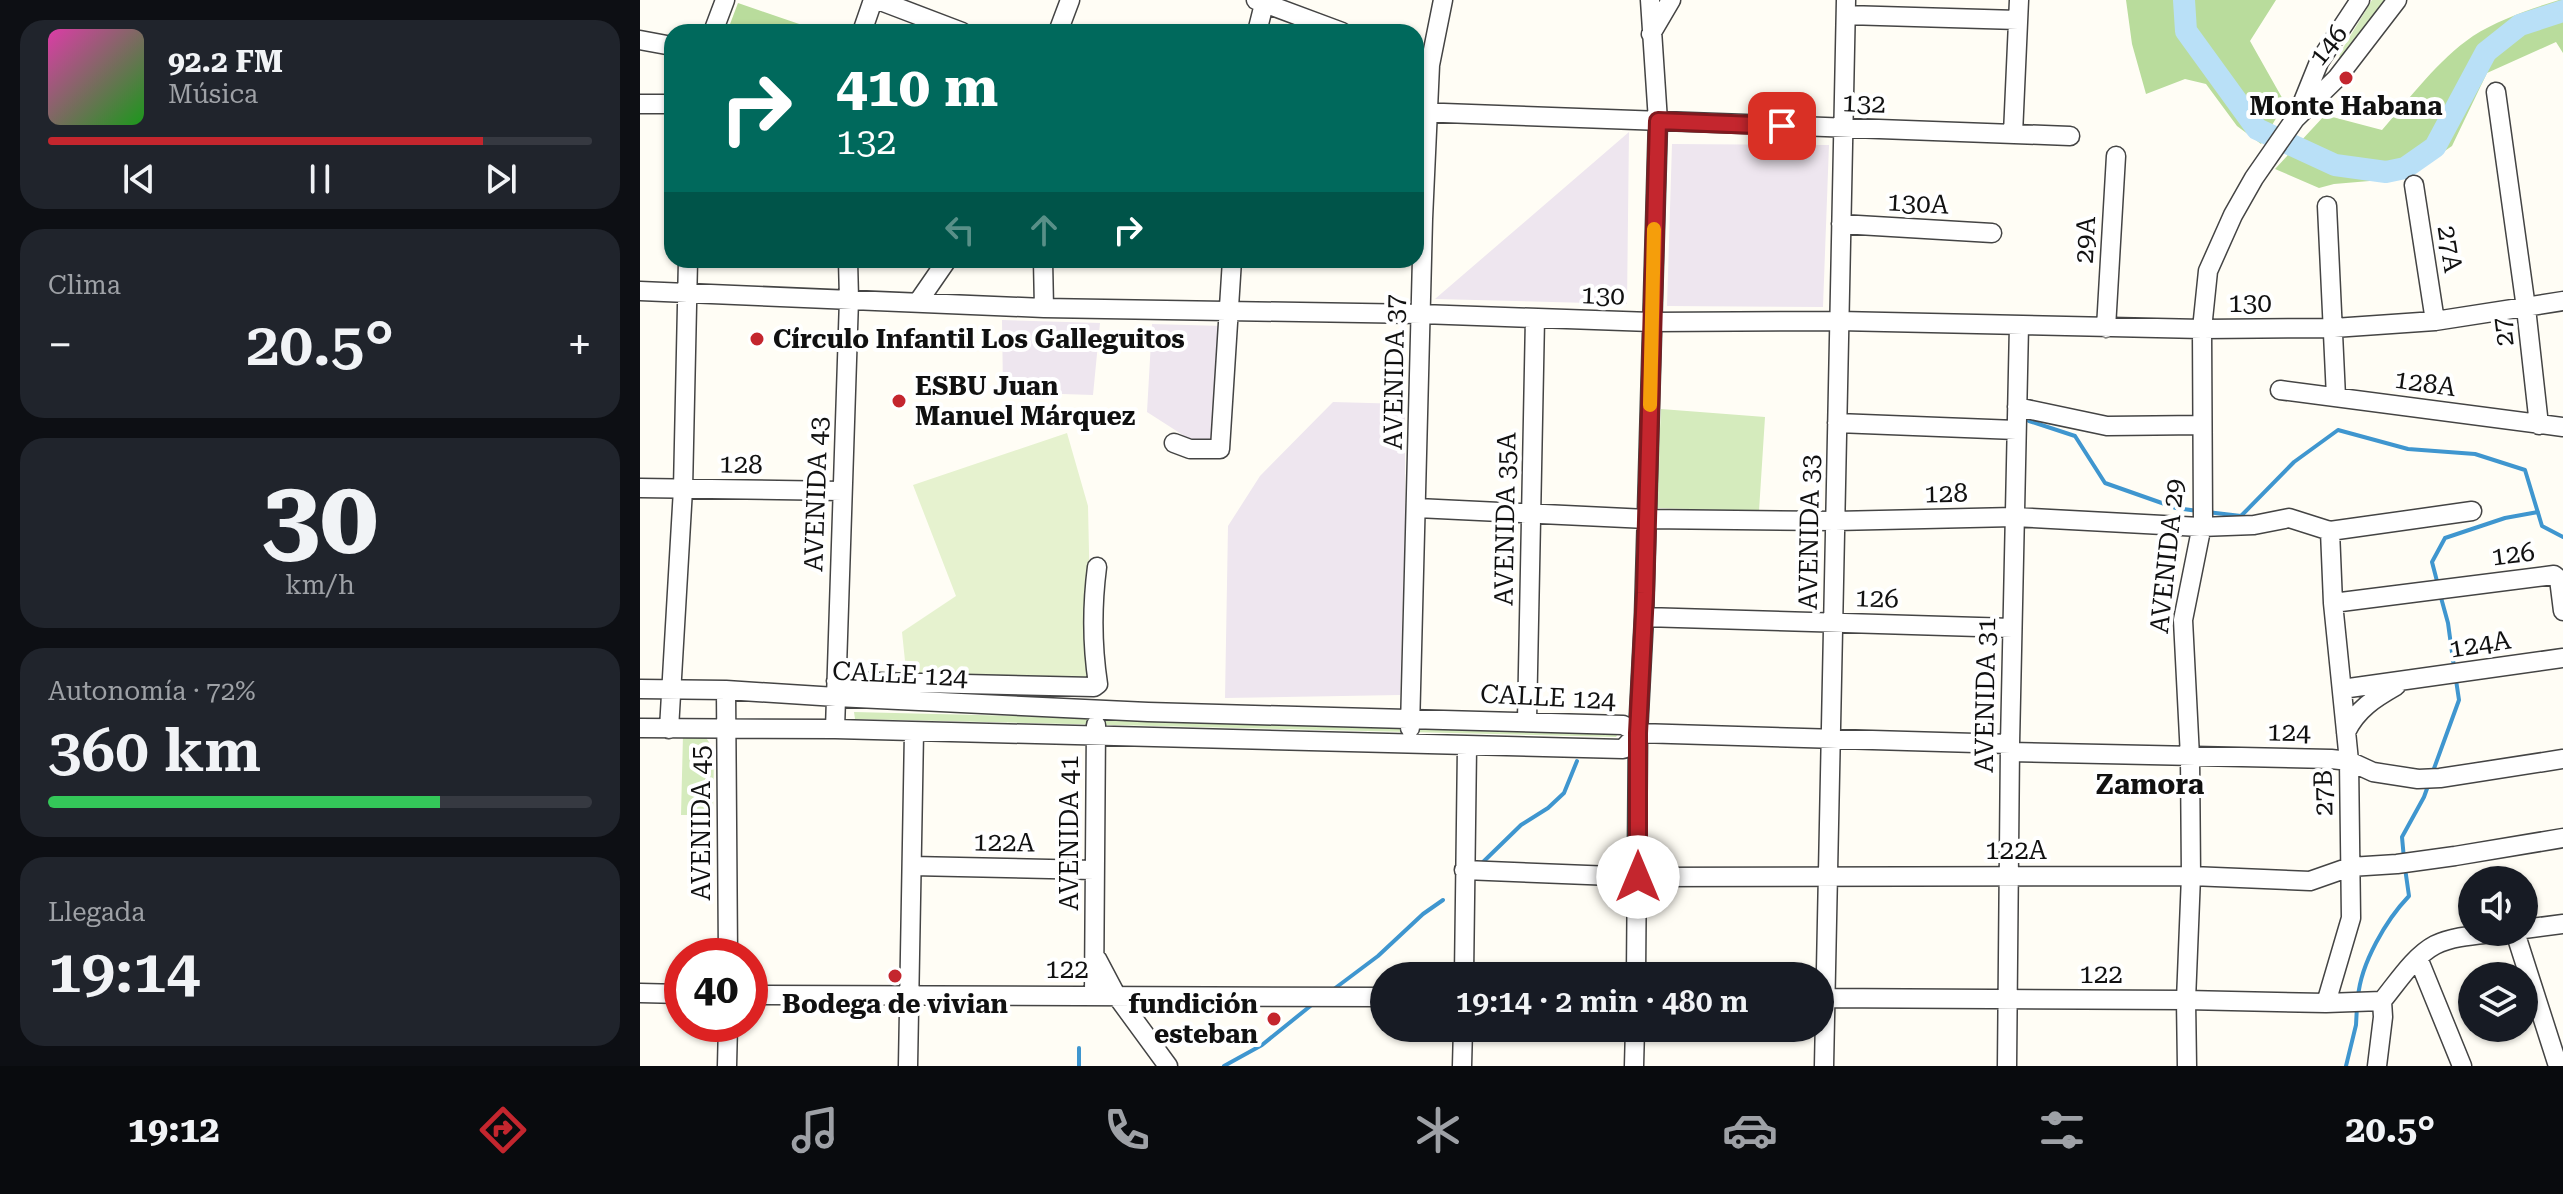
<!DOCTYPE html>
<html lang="es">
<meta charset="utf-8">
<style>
:root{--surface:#171b24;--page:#20242c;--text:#f1f3f6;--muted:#9ea1a6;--line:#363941;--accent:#c4262e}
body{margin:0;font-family:"Roboto Serif",serif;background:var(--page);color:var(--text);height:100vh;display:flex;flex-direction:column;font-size:30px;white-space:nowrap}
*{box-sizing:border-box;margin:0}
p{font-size:26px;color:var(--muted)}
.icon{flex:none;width:44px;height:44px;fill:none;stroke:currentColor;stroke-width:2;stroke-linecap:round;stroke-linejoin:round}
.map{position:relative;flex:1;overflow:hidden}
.panel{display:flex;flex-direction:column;gap:20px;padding:20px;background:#0d0f14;width:640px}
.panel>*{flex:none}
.hud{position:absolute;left:24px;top:24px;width:760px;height:244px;border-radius:24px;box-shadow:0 2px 6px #0004;background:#00695c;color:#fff;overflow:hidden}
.controls{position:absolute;left:1818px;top:866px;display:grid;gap:16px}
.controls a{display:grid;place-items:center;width:80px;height:80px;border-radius:50%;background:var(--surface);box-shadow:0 2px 6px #0004;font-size:40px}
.speed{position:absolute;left:24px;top:938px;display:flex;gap:16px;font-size:40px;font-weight:700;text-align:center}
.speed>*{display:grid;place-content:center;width:104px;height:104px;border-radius:50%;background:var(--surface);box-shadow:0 2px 6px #0004;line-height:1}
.speed .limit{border:12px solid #d22;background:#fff;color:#111}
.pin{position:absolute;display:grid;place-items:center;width:68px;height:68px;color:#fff;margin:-34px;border-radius:16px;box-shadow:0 4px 12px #0006}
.me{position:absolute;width:88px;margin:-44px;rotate:0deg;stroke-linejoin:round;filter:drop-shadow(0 0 6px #0008)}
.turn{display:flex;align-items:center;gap:28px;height:168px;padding:0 40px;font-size:36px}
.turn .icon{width:104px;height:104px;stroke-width:2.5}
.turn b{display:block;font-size:56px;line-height:68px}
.lanes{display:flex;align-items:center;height:76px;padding:0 40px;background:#0003;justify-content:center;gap:40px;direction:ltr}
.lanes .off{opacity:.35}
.big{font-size:60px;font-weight:600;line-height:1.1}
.panel .widget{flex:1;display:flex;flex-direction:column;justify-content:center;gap:12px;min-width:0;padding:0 28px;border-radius:24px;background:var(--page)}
.panel .dial{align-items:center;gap:0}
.dial b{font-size:104px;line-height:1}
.song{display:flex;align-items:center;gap:24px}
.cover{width:96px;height:96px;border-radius:12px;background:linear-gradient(135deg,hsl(320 70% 55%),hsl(120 70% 35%))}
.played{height:8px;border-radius:4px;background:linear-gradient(90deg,var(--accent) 80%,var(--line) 80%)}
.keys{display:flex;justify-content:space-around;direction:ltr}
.heat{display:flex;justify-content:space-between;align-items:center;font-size:44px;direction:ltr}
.charge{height:12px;border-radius:6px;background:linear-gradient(90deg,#34c759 72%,var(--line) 0)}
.trip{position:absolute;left:730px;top:962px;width:464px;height:80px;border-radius:40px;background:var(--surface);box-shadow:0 2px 6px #0004;font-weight:600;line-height:80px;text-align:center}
.tabs{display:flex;height:128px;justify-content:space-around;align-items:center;background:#090b0e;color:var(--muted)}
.tabs .icon{width:56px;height:56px}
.tabs .on{color:var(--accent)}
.tabs b{font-size:36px;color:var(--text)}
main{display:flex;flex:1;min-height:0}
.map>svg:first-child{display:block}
.industrial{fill:#eee6ef}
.green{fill:#d5ebbd}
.forest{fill:#b9dc9c}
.pitch{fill:#e6f2cf}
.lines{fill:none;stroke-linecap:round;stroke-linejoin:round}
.stream{stroke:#3f96cf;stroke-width:4}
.river{stroke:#b9e0f7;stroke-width:22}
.minor-casing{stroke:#444;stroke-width:21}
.minor{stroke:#fff;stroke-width:18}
.route-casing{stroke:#7f191e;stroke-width:20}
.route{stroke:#c4262e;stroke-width:14}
.slow{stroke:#f59e0b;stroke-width:14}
.poi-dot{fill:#c4262e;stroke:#fff;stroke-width:3}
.labels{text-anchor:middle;stroke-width:8;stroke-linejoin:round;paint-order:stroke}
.street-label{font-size:26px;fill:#111;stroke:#fff}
.poi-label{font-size:26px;font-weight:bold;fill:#111;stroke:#fff}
.neighbourhood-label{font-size:28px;font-weight:bold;fill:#111;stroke:#fff}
</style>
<main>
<section class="panel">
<div class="widget">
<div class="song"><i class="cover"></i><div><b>92.2 FM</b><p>Música</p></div></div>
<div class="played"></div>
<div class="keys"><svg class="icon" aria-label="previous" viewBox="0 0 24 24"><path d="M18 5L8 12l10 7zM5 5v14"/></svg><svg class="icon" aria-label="pause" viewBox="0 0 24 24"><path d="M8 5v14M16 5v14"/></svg><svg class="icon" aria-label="next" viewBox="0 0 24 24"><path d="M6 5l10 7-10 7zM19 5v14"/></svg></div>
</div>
<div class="widget"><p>Clima</p>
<div class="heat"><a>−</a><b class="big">20.5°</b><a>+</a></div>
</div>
<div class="widget dial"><b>30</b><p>km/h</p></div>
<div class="widget"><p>Autonomía · 72%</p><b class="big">360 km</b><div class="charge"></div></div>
<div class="widget"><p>Llegada</p><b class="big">19:14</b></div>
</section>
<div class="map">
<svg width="1923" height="1066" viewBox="0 0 1923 1066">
<rect width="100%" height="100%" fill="#fffdf5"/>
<!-- industrial -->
<path class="industrial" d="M 989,132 L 987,304 L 795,299 Z
M 1032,144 L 1189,145 L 1183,307 L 1027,306 Z
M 362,320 L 460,323 L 453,395 L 363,392 Z
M 512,324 L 583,326 L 574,455 L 507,412 Z
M 693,402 L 765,404 L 765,524 L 760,695 L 585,698 L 588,526 L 620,476 Z"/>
<!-- green -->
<path class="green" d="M 1732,0 L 1746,0 L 1703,62 L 1699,59 L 1700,53 Z
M 1021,409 L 1125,417 L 1119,511 L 1016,508 Z
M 214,712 L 976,731 L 978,734 L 976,737 L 215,719 Z
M 43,735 L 65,736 L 74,750 L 73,815 L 41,815 Z"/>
<!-- forest -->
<path class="forest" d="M 1486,0 L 1636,0 L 1610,41 L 1645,103 L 1621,144 L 1597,126 L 1566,84 L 1545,79 L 1506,94 L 1492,44 Z
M 1919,0 L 1923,0 L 1923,53 L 1916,42 L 1847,73 L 1812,146 L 1765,178 L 1694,184 L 1679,188 L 1635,169 L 1685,115 L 1742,130 C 1770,98 1798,60 1833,36 C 1858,20 1890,9 1919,0 Z
M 98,3 L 165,26 L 163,32 L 87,32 Z"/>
<!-- pitch -->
<path class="pitch" d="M 427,433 L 448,506 L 452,690 L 268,690 L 262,632 L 316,596 L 273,485 Z"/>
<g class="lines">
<!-- stream -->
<path class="stream" d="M 1389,421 L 1435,436 L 1465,483 L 1536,508 L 1558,511
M 1567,512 L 1601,516 L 1654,462 L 1698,430 L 1768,449 L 1835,454 L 1885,470 L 1902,526 L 1923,537
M 1798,585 L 1792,562 L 1805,538 L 1865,518 L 1898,512
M 1800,594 L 1808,623 L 1814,667
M 1792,774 L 1819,700 L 1816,680
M 1764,859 L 1762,837 L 1784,797 L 1789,783
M 842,863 L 881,825 L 908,808 L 924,793 L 937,761
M 694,989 L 738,956 L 783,914 L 803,900
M 1718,997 C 1721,963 1746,920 1769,896 L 1765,868
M 439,1048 L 439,1066
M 584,1066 L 622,1045 L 674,1003
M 1706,1066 L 1716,1025 L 1717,1006"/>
<!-- river -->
<path class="river" d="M 1544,0 L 1546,31 L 1617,129 L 1695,165 L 1746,172 L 1765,168 L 1795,147 L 1846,52 L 1880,25 L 1923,11"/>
<defs>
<path id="minor" d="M 238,0 L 322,32
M 616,0 L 702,32
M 1206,15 L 1378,20
M 73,32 L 85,0
M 222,32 L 233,0
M 418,32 L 430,0
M 617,32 L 625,0
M 1011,34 L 1031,0
M 0,40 L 32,46
M 1856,92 L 1886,308 L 1899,425
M 0,104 L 32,104
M 1660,109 L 1679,62 L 1720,0
M 776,112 L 1430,136
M 1373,134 L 1379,0
M 1774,185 L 1795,321
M 1687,206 L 1696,397
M 1201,224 L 1352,233
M 403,260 L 404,308
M 0,291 L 404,308 L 781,314 L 1011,322 L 1199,321 L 1562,329 L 1694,328 L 1795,321 L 1923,301
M 278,302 L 307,260
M 1466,328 L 1476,156
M 1640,390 L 1923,427
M 1377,407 L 1467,426 L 1562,425
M 1197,423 L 1376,430
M 534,443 L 550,449 L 580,449 L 592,260
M 0,488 L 202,491
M 777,508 L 1007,519 L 1195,521 L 1374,517 L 1560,527 L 1614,525 L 1649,518 L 1690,531 L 1832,511
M 1693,603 L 1914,575 L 1919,579 L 1923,611
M 1004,617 L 1372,628
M 196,681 L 454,687 L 458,684 C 452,645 452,606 457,567
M 0,689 L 86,690 L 196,697 L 508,712 L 983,725 L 998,733 L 1370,744
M 1702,689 L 1923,658
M 86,690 L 88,956
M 887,721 L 895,318
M 0,728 L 195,729 L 983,749 L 998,733
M 770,728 L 783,219 L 790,65 L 803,0
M 29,729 L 43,489 L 48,260
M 195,729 L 209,299 L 208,260
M 1706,732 C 1717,709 1735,698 1756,686
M 1370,752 L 1691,759 L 1709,761 L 1733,772 L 1778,779 L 1800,778 L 1923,759
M 272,866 L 454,870
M 824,870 L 998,877 L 1551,876 L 1670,881 L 1710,867 L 1757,864 L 1815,856 L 1923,838
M 1884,929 L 1923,924
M 1875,932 L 1918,1066
M 1778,958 L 1822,1066
M 457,959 L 476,995 L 528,1066
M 824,976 L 827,747
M 996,976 L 998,733 L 1004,617 L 1018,121 L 1010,0
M 0,993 L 42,994
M 110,995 L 744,997
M 454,995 L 456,725
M 1180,998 L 1546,1000 L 1686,1003 L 1742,1001
M 1686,1003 L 1711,918 L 1709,761 L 1693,603 L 1690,531
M 87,1066 L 88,1024
M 268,1066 L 274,732
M 822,1066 L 823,1028
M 994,1066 L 995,1028
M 1184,1066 L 1206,0
M 1367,1066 L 1370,744 L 1379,325
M 1547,1066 L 1546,1000 L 1551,876 L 1550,757 L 1543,620 L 1563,520 L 1562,329 L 1568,271 L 1593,215 L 1614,178 L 1655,119 L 1697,78 L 1757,0
M 1737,1066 L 1743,1017 L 1742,1001 C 1757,983 1774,956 1795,945 C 1815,935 1842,935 1864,932"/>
</defs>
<!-- minor casing -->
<use href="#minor" class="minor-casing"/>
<!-- minor -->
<use href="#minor" class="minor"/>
</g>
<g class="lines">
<defs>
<path id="route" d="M 998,877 L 998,733 L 1005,593 L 1018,121 L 1142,126"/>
</defs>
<!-- route casing -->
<use href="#route" class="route-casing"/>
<!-- route -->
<use href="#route" class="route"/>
<!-- slow -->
<path class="slow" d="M 1010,405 L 1014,229"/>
</g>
<!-- markers -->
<g class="poi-dot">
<circle cx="1706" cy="78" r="8"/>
<circle cx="117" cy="339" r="8"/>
<circle cx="259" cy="401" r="8"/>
<circle cx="255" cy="976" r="8"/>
<circle cx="634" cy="1019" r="8"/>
</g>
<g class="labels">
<!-- street labels -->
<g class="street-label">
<text transform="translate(1688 45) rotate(-51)" y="9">146</text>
<text transform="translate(1224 103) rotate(2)" y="9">132</text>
<text transform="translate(1278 203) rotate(3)" y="9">130A</text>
<text transform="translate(1445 240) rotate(-87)" y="9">29A</text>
<text transform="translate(1810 249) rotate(81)" y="9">27A</text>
<text transform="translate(963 295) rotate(2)" y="9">130</text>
<text x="1610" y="312">130</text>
<text transform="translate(1863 332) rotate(-97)" y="9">27</text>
<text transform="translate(754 372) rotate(-89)" y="9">AVENIDA 37</text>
<text transform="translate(1785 383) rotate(8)" y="9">128A</text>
<text transform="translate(101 464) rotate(1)" y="9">128</text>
<text transform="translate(1306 493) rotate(-1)" y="9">128</text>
<text transform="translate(176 494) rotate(-88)" y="9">AVENIDA 43</text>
<text transform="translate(865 519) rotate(-89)" y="9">AVENIDA 35A</text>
<text transform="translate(1169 532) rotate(-89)" y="9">AVENIDA 33</text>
<text transform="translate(1873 554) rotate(-7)" y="9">126</text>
<text transform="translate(1527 556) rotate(-84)" y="9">AVENIDA 29</text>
<text transform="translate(1237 598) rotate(2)" y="9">126</text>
<text transform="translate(1840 644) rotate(-9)" y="9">124A</text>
<text transform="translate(260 674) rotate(3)" y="9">CALLE 124</text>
<text transform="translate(1345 695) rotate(-89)" y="9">AVENIDA 31</text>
<text transform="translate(908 697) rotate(3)" y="9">CALLE 124</text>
<text transform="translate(1649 732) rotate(1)" y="9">124</text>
<text transform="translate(1683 793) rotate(-91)" y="9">27B</text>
<text transform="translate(61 823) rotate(-90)" y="9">AVENIDA 45</text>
<text transform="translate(429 833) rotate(-90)" y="9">AVENIDA 41</text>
<text transform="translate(364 842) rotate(1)" y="9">122A</text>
<text x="1376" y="859">122A</text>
<text x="427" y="978">122</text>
<text x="1461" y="983">122</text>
</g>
<!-- poi labels -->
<g class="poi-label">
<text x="1706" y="115">Monte Habana</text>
<text x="133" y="348" text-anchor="start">Círculo Infantil Los Galleguitos</text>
<text x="275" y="395" text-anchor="start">ESBU Juan<tspan x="275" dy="30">Manuel Márquez</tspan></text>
<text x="255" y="1013">Bodega de vivian</text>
<text x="618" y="1013" text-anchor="end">fundición<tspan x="618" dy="30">esteban</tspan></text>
</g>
<!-- neighbourhood labels -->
<g class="neighbourhood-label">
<text x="1510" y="794">Zamora</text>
</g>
</g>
</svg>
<div class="controls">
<a><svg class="icon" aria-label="sound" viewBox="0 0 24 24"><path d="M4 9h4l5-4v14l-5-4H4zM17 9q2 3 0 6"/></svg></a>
<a><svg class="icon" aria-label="layers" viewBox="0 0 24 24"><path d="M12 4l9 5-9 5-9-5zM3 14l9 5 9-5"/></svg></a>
</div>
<div class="speed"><div class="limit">40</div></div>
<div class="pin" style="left:1142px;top:126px;background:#d93025"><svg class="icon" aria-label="arrive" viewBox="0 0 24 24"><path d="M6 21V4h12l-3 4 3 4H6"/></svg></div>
<svg class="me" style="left:998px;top:877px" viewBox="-20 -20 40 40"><circle r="19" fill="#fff"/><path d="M0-13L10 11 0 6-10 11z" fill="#c4262e"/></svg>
<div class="trip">19:14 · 2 min · 480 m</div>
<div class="hud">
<div class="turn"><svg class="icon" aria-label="right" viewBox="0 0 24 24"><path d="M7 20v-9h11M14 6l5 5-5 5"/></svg><div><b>410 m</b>132</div></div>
<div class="lanes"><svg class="icon off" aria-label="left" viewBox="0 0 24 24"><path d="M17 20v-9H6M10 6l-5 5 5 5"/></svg><svg class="icon off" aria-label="ahead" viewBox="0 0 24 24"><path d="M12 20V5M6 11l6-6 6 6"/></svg><svg class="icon" aria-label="right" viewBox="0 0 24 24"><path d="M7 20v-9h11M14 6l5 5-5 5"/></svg></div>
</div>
</div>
</main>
<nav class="tabs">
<b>19:12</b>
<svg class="icon on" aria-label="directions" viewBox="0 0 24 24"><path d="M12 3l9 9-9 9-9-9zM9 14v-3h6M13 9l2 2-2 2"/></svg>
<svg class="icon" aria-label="music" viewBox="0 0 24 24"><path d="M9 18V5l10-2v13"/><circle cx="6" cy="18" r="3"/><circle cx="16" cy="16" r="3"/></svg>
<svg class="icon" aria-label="phone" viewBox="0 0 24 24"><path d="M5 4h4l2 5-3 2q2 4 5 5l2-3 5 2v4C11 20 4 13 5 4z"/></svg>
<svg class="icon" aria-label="climate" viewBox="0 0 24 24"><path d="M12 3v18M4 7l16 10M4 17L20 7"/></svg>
<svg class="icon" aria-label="car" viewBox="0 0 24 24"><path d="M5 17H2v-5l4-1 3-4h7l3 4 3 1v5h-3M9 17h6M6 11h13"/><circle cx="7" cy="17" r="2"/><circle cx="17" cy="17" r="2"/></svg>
<svg class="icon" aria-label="filters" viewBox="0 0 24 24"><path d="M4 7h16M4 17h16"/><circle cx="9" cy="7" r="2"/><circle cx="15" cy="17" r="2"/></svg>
<b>20.5°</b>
</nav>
